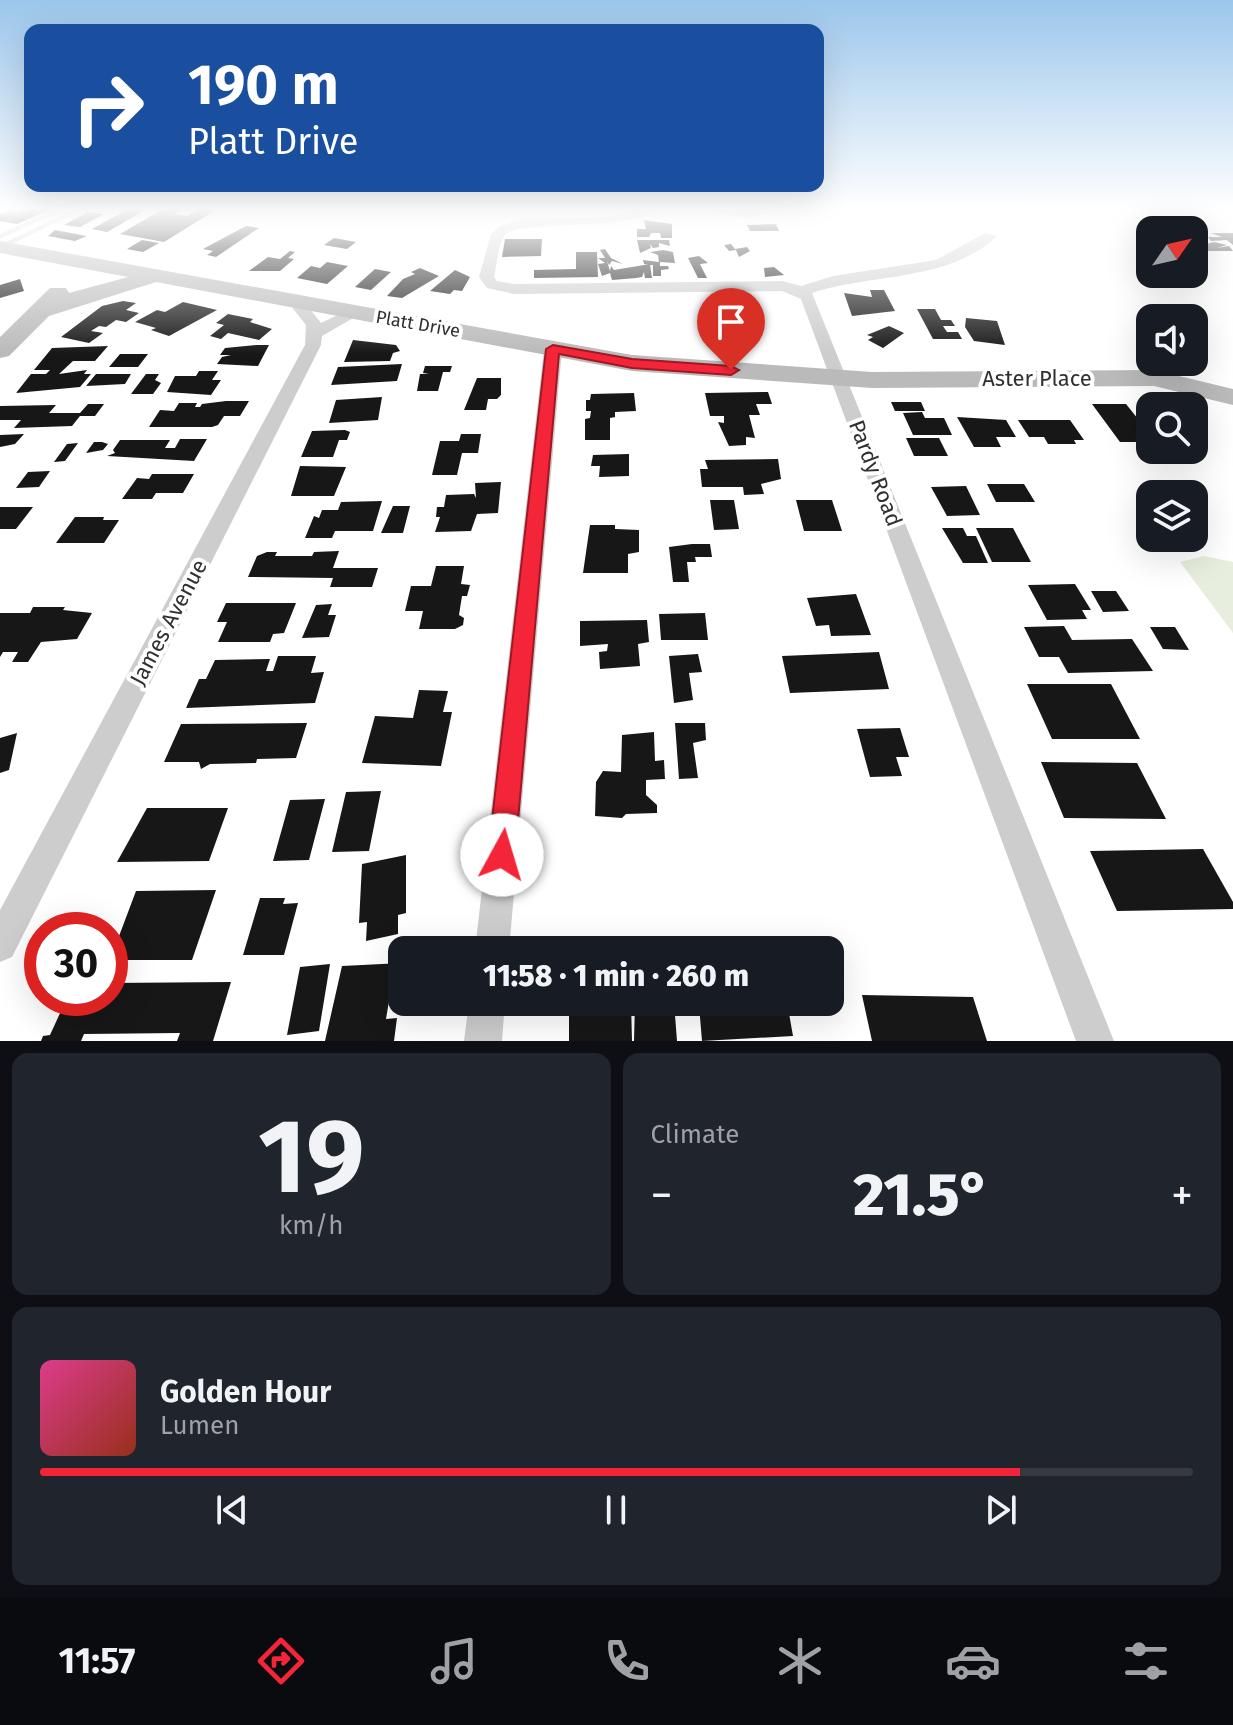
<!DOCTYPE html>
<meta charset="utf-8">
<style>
:root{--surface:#171b24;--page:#20242c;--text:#f1f3f6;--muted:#9ea1a6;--line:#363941;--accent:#f42538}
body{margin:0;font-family:"Fira Sans",sans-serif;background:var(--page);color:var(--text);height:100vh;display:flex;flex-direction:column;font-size:30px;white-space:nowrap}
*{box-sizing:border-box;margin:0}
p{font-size:26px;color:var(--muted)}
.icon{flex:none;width:44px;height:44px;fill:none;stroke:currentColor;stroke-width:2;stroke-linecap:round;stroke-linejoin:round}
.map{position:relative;height:1041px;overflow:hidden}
.details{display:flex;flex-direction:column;gap:12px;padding:12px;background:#0d0f14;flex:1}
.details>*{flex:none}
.hud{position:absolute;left:24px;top:24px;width:800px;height:168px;border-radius:16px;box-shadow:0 8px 32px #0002;background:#1a4fa0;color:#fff;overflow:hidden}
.needle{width:52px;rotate:56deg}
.controls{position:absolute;left:1136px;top:216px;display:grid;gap:16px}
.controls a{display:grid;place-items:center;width:72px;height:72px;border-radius:16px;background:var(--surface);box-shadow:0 8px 32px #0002;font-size:40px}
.speed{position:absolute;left:24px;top:912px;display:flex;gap:16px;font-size:40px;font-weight:700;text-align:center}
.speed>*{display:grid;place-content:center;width:104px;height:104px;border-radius:50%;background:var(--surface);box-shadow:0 8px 32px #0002;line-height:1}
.speed .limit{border:12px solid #d22;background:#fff;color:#111}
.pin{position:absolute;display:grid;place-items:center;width:68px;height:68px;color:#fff;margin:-82px -34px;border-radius:50% 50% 50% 0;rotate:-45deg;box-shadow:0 0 8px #0007}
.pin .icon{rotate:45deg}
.me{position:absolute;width:88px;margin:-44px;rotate:6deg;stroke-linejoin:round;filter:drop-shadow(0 0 6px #0008)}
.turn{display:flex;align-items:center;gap:28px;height:168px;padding:0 32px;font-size:36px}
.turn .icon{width:104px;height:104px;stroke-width:2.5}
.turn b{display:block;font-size:56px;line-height:68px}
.big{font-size:60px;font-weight:800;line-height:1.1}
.details .card{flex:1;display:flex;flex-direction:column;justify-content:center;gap:12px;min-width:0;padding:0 28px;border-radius:16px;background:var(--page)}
.details .dial{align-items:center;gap:0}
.dial b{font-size:104px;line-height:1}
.song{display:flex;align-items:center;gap:24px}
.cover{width:96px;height:96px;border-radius:12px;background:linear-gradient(135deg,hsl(330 70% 55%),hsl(10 70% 35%))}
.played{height:8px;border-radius:4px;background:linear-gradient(90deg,var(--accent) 85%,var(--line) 85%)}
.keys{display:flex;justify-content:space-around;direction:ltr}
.heat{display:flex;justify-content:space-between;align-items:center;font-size:44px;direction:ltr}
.details .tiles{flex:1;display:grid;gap:12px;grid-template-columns:1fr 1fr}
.card:last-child{grid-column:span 2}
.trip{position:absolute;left:388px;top:936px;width:456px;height:80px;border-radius:16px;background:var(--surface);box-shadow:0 8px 32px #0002;font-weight:800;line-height:80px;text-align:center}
.tabs{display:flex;height:128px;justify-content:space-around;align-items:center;background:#090b0e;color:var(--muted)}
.tabs .icon{width:56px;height:56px}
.tabs .selected{color:var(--accent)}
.tabs b{font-size:36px;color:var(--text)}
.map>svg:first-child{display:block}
.green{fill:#e7eedd}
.building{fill:#171717}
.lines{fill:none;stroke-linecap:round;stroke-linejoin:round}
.lane{fill:#cdcdcd;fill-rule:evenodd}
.street{fill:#cdcdcd;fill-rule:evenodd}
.secondary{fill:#bababa;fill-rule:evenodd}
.route{fill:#f42538;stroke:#9f1824;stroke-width:2}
.labels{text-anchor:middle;stroke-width:8;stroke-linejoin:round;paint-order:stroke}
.far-street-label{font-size:18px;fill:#303030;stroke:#fff}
.street-label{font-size:22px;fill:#303030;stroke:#fff}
</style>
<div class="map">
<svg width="1233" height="1041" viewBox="0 0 1233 1041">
<rect width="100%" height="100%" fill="#fff"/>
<!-- green -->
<path class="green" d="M 1204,556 L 1233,562 L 1233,633 L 1180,562 Z"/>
<!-- building -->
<path class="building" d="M 14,208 L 54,208 L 17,224 L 0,221 L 0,214 Z
M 130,208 L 149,208 L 107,232 L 92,229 Z
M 165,208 L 184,208 L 174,214 L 187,216 L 200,208 L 219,208 L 164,242 L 120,234 Z
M 88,212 L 104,214 L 80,227 L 64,225 Z
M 644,220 L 672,224 L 672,238 L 661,238 L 660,233 L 651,233 L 649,237 L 637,237 L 637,229 L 646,229 Z
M 776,224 L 779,231 L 750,231 L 747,225 Z
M 246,226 L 259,228 L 216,257 L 207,255 L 213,251 L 203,249 Z
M 55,230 L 87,236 L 75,241 L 48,236 Z
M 1211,233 L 1233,233 L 1233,245 L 1227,240 L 1211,241 L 1208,237 L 1222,237 Z
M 334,238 L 356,242 L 347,249 L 324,245 Z
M 505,239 L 542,239 L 541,256 L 502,257 Z
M 142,240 L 159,243 L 143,252 L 127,249 Z
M 637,240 L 669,240 L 670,246 L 659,243 L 659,247 L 653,248 L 650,244 L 651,248 L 640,253 Z
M 1214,242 L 1227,245 L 1217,248 L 1229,246 L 1233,251 L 1203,251 L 1199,246 Z
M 731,244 L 735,249 L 747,247 L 750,251 L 739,257 L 736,250 L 729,251 L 724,245 Z
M 605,249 L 611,258 L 623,264 L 612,261 L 609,265 L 607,261 L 610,271 L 611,266 L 614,270 L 650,264 L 652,278 L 645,278 L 644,272 L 642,277 L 636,278 L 612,280 L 610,273 L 602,276 L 598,264 L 605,263 L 598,258 L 605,258 L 600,250 Z
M 663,250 L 673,252 L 675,263 L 660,262 L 660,266 L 668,266 L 669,269 L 661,270 L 661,276 L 653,276 L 653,265 L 644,264 L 643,260 L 659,262 L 658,255 L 650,252 Z
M 290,251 L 295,252 L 288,258 L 294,259 L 280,271 L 249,271 L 268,257 L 280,259 Z
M 576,252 L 597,252 L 598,277 L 534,278 L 534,270 L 576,269 Z
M 699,256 L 708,263 L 700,264 L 707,278 L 698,278 L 688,258 Z
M 327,262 L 348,266 L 327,284 L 297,278 L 311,266 L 320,268 Z
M 774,267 L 784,275 L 765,277 L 764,268 Z
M 420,268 L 439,276 L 402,298 L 387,296 L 403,279 L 415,274 L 411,272 Z
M 375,269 L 391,272 L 371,290 L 355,287 Z
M 455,270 L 470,277 L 462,291 L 454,290 L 450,294 L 430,291 Z
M 20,279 L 24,291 L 0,298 L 0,285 Z
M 870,290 L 884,290 L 895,311 L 852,316 L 844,293 L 872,297 Z
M 123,301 L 136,303 L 126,310 L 139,313 L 126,322 L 116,320 L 106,327 L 99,326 L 91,331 L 103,333 L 89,343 L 61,337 L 102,306 Z
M 183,302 L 217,310 L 169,336 L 151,330 L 156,328 L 135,322 L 157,310 L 165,312 Z
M 917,309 L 935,309 L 941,320 L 951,320 L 955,326 L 943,326 L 947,332 L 958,332 L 962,339 L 933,339 Z
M 228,314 L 253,319 L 250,322 L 272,329 L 259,340 L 228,333 L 221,339 L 210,336 L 224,325 L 216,323 Z
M 966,318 L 997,321 L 1005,345 L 974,341 L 965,327 Z
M 889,326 L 904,333 L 883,348 L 868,340 L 873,337 L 867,335 Z
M 353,340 L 396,345 L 400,351 L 393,353 L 390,361 L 344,362 Z
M 257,345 L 269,345 L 258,366 L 217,364 L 222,357 L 231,355 L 220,355 L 225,348 Z
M 108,346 L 95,361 L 73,361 L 59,374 L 87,370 L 84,374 L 91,374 L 80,387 L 16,393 L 31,374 L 46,374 L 50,370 L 34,370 L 52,348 Z
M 120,354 L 148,354 L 138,367 L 109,367 Z
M 402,364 L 397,381 L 331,385 L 338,367 Z
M 425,366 L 452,366 L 450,372 L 443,372 L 438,391 L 417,391 L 420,374 L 429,374 L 423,373 Z
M 199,371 L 218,371 L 212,380 L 221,380 L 211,395 L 167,392 L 175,376 L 196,376 Z
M 96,374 L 131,374 L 125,384 L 86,386 Z
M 146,374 L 159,374 L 155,380 L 161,383 L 153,394 L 131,394 Z
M 477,378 L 501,378 L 501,395 L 497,399 L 488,399 L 486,410 L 464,410 Z
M 768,392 L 772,404 L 756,404 L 760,415 L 749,415 L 755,438 L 746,437 L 746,445 L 729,446 L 718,422 L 724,423 L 724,416 L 710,416 L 705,393 Z
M 634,393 L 636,411 L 615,412 L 615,417 L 610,418 L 610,440 L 585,440 L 585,419 L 590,418 L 591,411 L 586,411 L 586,400 L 590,400 L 591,394 Z
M 382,397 L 378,420 L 329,423 L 336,400 Z
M 226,401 L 249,401 L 240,416 L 224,416 L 218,425 L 212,427 L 149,427 L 160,410 L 174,411 L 179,403 L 197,403 L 195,407 L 200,407 L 202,404 Z
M 891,402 L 921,402 L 925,411 L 895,411 Z
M 88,404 L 104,404 L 95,416 L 80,416 L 72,426 L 14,428 L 21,420 L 0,420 L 0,406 L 56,405 L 49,413 L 80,413 Z
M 1092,404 L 1126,404 L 1150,434 L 1150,442 L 1120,442 Z
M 922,412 L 925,418 L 944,418 L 952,435 L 913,435 L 903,413 Z
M 957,417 L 1006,420 L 1016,437 L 996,437 L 1001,447 L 974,447 Z
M 1018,420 L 1070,420 L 1084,440 L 1074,440 L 1076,444 L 1048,444 L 1044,437 L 1029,437 Z
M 345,430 L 350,432 L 347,440 L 339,440 L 333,457 L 301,457 L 312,431 Z
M 24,434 L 15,444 L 0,447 L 0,435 Z
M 461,434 L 481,434 L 478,453 L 462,453 L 457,475 L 432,475 L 440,441 L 459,441 Z
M 906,438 L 939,438 L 948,456 L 914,456 Z
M 180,439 L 207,439 L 194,461 L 107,456 L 115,453 L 113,450 L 120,440 L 170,440 L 165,448 L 175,448 Z
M 94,442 L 102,442 L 108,444 L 103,450 L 86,453 Z
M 78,443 L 65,461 L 54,462 L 67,444 Z
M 629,454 L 629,476 L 599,477 L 600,466 L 591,466 L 593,455 Z
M 778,459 L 781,479 L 761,484 L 764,494 L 744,495 L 743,487 L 702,487 L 700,469 L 708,469 L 705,460 Z
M 300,466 L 346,467 L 334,496 L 291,496 Z
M 50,471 L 39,487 L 16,488 L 28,472 Z
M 152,474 L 194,474 L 183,493 L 156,493 L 152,499 L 122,499 L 137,478 L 149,479 Z
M 501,482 L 498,513 L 477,514 L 471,531 L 435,532 L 440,517 L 436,517 L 437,507 L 444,507 L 446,495 L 474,494 L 476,498 L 475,483 Z
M 987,484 L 1024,484 L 1035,502 L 996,502 Z
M 966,486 L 980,515 L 947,516 L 931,487 Z
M 710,500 L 734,500 L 739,529 L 714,530 Z
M 796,500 L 832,500 L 842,531 L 804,531 Z
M 382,501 L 373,531 L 335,531 L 332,538 L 305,538 L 314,516 L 319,518 L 322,510 L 338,510 L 341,502 Z
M 393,506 L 410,506 L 403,533 L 381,533 Z
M 0,507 L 33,507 L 16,529 L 0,529 Z
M 75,517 L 104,517 L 103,520 L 119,520 L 104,543 L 56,543 Z
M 590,525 L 615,525 L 615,529 L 639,530 L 639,552 L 628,554 L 628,573 L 583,573 Z
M 942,528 L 963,528 L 967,536 L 976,536 L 988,563 L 963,563 Z
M 976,528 L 1013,528 L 1031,562 L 992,562 Z
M 692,544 L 710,544 L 712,557 L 695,557 L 696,562 L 687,562 L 689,582 L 673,582 L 669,547 Z
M 339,551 L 333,568 L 378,568 L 372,587 L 330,587 L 333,578 L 248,577 L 257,556 L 267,552 L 277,552 L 275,556 L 312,556 L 314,552 Z
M 436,566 L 464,566 L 461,584 L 470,585 L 467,596 L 462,596 L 459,615 L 464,618 L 463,625 L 455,629 L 419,629 L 423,611 L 405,611 L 411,586 L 431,586 Z
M 1075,584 L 1091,610 L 1082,610 L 1087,619 L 1047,620 L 1028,585 Z
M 1091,591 L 1116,591 L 1129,611 L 1103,612 Z
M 856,594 L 871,635 L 831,636 L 829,625 L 816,626 L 807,598 Z
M 226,603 L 296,603 L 284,633 L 273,634 L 270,642 L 218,642 L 227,622 L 217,622 Z
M 332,604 L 328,615 L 336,615 L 329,637 L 302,638 L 316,605 Z
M 33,607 L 65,607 L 63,610 L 92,613 L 77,639 L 41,642 L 28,662 L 12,662 L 18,652 L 3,652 L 0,657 L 0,613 L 30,613 Z
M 705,613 L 708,640 L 661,640 L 659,614 Z
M 647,620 L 649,642 L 638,644 L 640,666 L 600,669 L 599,652 L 607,651 L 608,644 L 580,646 L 580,621 Z
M 1064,626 L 1072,640 L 1132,639 L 1153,671 L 1068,673 L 1059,657 L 1039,657 L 1024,627 Z
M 1150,627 L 1175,627 L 1189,650 L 1163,649 Z
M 879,652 L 889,689 L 790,693 L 782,656 Z
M 698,654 L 702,672 L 689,673 L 693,700 L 674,703 L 669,656 Z
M 278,656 L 316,656 L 311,673 L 324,672 L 315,703 L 186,708 L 199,679 L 206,679 L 215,660 L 270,659 L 266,671 L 273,671 Z
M 1027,684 L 1111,684 L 1140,739 L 1052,739 Z
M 419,690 L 448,691 L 443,712 L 452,712 L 441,766 L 362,763 L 375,716 L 413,718 Z
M 307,723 L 296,758 L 257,759 L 256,763 L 210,764 L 201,769 L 199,762 L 164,762 L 181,724 Z
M 675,723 L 705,723 L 706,740 L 693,743 L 698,778 L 679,779 Z
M 900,728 L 909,757 L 896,757 L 902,776 L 870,777 L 857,729 Z
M 654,732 L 655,761 L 664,760 L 665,779 L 646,780 L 646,795 L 657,805 L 657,813 L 626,814 L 622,818 L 595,816 L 596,782 L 603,771 L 621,772 L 622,735 Z
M 17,733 L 9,770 L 0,773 L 0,738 Z
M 1041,762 L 1137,763 L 1166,819 L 1064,818 Z
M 381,791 L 369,851 L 332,852 L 346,792 Z
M 325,799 L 309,860 L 273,861 L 290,800 Z
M 147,808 L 228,808 L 209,861 L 117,862 Z
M 1203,849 L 1233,902 L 1233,909 L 1117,911 L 1090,851 Z
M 406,855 L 406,913 L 398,915 L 398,934 L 366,941 L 367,922 L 359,923 L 362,864 Z
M 216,890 L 192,960 L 110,960 L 136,891 Z
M 260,898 L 285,898 L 283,904 L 298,903 L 284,955 L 243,955 Z
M 629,940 L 629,950 L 571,950 L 571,942 Z
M 402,963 L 401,1000 L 389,1001 L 386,1019 L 397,1018 L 394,1041 L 325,1041 L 342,966 Z
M 330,964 L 319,1031 L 287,1035 L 300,967 Z
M 231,982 L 213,1041 L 177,1041 L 180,1033 L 84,1034 L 81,1041 L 41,1041 L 43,1036 L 50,1035 L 67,998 L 110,998 L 110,983 Z
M 862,995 L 973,997 L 987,1041 L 872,1041 Z
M 569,1002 L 631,1002 L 632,1041 L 569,1041 Z
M 635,1002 L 674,1002 L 677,1041 L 634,1041 Z
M 738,1002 L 787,1002 L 793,1036 L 702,1041 L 699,1005 Z"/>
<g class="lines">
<!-- lane -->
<path class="lane" d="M 57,208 L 66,208 L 0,239 L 0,234 Z
M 76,208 L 85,208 L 4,248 L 0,249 L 0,245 Z"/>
<!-- street -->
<path class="street" d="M 641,208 L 661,208 C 627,233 517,219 505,235 C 498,244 497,265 494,277 L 497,281 L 514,284 L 782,281 L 801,286 L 833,276 L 936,260 L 985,233 L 997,236 C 949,282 872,273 812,293 L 1114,1041 L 1076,1041 L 801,299 L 782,291 L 514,294 L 487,288 L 479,277 L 491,234 L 501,225 L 527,219 L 612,217 Z
M 694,208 L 803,208 L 745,218 Z
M 289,298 L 301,298 L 321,323 L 348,310 L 362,313 L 322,336 L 321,345 L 12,957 L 0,962 L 0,910 L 305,345 L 306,325 L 287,301 Z
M 553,344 L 562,349 L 509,950 L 475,950 L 544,349 Z
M 469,1002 L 505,1002 L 502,1041 L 464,1041 Z"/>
<!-- secondary -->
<path class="secondary" d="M 0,241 L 632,355 L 872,372 L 1154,370 L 1233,389 L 1233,405 L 1154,386 L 872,388 L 632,371 L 156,282 L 49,316 L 9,356 L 0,358 L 0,337 L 50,288 L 66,288 L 69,293 L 128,277 L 0,253 Z"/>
</g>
<!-- sky -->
<linearGradient id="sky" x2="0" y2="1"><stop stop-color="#9bc6eb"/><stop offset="0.59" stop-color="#fff"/><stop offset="1" stop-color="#fff" stop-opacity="0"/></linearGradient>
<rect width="1233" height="354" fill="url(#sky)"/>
<!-- route -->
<path class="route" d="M 553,345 L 632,359 L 731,366 L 739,370 L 731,375 L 632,368 L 559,354 L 515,855 L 511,864 L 502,868 L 492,864 L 488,855 L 546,349 Z"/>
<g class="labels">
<!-- far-street labels -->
<g class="far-street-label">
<text transform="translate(418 324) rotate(10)" y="6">Platt Drive</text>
</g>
<!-- street labels -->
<g class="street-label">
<text x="1037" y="386">Aster Place</text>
<text transform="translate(876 473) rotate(69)" y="8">Pardy Road</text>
<text transform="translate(168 622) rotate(-62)" y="8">James Avenue</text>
</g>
</g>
</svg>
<div class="controls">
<a><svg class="needle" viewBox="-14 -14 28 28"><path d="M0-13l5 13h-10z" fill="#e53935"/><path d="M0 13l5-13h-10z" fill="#9ea1a6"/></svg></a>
<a><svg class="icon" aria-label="sound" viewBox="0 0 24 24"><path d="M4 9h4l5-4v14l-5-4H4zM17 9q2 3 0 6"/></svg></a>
<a><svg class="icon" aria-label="search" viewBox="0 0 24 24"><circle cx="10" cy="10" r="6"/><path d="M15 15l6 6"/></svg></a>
<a><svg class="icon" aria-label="layers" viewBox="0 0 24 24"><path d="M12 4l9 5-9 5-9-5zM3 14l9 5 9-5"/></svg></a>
</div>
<div class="speed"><div class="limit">30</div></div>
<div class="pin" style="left:731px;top:370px;background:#d93025"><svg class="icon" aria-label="arrive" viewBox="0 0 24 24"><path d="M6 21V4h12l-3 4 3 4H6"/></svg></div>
<svg class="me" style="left:502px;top:855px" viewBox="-20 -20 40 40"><circle r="19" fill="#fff"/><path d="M0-13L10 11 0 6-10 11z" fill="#f42538"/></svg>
<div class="trip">11:58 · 1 min · 260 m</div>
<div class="hud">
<div class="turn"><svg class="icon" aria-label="right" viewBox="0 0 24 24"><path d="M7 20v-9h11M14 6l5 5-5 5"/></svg><div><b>190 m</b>Platt Drive</div></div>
</div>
</div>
<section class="details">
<div class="tiles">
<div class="card dial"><b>19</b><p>km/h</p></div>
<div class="card"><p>Climate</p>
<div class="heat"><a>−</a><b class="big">21.5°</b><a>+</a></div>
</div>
<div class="card">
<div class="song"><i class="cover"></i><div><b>Golden Hour</b><p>Lumen</p></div></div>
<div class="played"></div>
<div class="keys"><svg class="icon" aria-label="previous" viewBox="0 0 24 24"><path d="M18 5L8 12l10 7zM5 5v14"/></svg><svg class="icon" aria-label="pause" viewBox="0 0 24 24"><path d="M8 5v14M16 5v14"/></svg><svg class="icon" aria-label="next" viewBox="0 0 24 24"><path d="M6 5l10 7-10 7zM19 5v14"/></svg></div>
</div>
</div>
</section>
<nav class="tabs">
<b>11:57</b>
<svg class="icon selected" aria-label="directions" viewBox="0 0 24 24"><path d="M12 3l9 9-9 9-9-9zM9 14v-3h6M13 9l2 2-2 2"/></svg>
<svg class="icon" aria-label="music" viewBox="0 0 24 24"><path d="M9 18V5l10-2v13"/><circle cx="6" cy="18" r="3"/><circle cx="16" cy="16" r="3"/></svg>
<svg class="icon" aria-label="phone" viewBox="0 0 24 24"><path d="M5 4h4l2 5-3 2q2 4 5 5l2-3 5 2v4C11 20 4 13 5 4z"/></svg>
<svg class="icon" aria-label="climate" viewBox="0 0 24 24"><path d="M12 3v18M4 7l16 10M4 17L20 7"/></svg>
<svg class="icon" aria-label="car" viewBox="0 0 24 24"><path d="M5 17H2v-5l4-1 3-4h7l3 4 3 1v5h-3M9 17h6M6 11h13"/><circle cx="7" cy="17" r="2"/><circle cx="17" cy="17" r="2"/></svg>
<svg class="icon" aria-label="filters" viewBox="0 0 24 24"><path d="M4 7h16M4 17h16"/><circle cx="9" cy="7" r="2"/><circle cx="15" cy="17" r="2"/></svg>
</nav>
